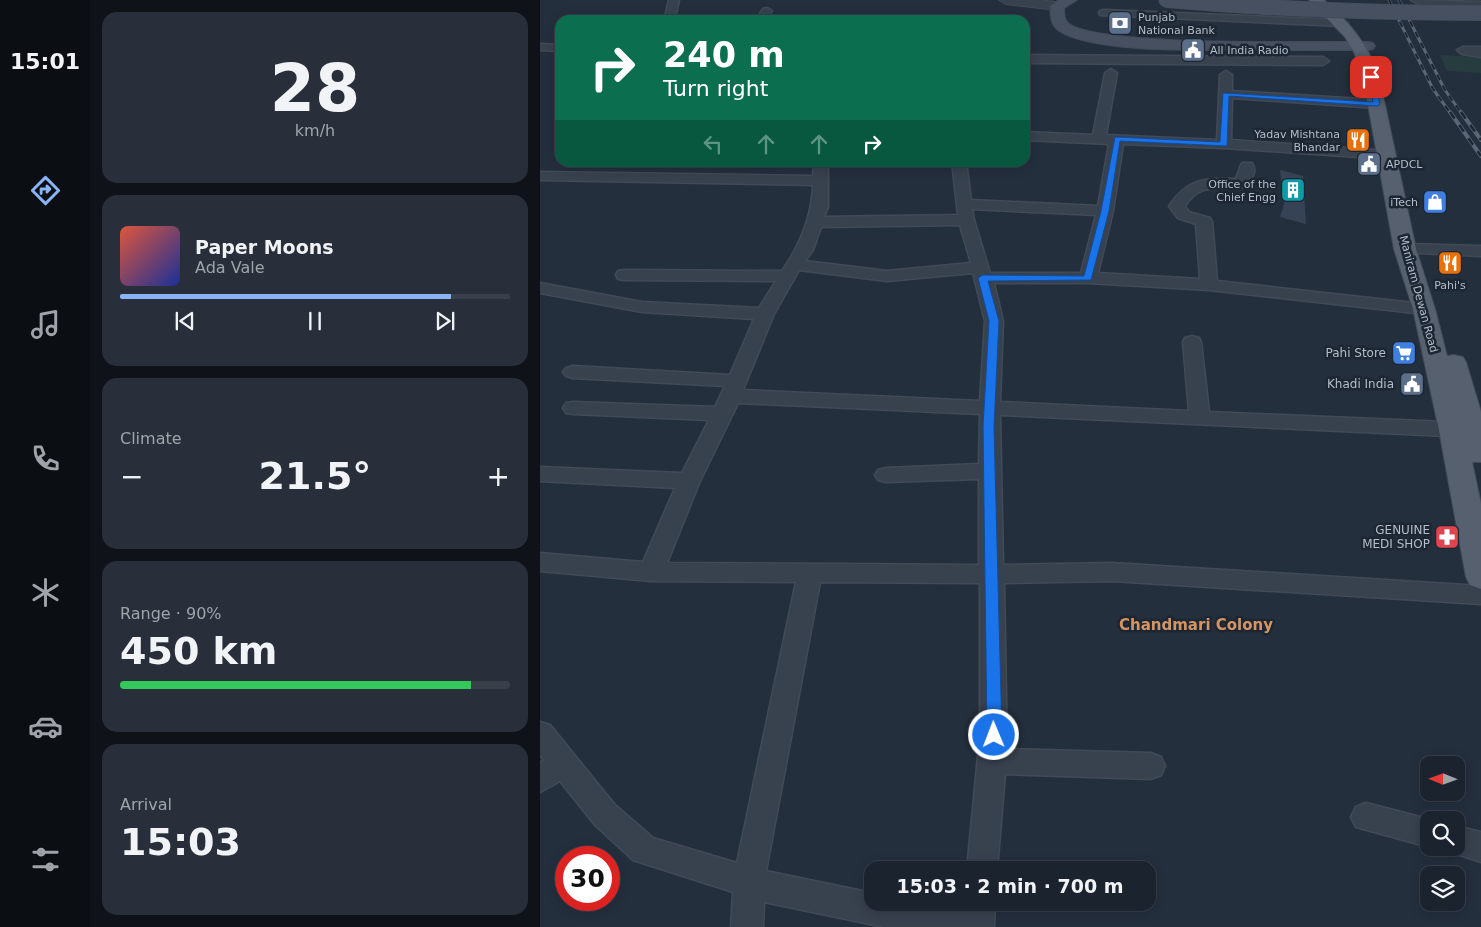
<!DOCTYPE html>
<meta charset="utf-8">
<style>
:root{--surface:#1b232e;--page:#282f3a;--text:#f1f3f6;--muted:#a0a4aa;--line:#39404a;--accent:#8ab4f8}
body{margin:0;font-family:"DejaVu Sans",sans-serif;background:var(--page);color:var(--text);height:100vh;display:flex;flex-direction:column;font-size:19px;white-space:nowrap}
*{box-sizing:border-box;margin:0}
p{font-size:16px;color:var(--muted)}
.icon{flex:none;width:28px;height:28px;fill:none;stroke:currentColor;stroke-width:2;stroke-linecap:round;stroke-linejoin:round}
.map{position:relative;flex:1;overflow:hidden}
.drawer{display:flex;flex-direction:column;gap:12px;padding:12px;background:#0f1319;width:450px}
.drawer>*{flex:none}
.hud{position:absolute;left:15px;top:15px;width:475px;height:152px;border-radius:15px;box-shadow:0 2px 12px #0003,0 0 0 1px var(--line);background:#0b6e4f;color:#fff;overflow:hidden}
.needle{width:32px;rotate:271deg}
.fabs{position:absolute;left:880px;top:756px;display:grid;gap:10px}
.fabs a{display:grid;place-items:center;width:45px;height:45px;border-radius:10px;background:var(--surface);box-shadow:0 2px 12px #0003,0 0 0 1px var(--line);font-size:25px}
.speed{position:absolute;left:15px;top:846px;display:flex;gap:10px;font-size:25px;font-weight:700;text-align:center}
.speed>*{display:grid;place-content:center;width:65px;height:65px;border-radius:50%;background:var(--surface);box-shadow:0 2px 12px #0003,0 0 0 1px var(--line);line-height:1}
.speed .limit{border:8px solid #d22;background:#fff;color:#111}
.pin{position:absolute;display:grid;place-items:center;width:42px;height:42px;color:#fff;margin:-21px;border-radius:10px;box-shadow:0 2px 8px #0006}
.me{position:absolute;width:55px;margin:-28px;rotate:359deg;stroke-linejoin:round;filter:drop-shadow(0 0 4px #0008)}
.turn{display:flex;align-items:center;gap:18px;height:105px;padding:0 25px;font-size:22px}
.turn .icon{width:65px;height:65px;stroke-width:2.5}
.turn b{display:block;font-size:35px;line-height:42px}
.lanes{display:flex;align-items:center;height:48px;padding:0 25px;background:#0003;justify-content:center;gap:25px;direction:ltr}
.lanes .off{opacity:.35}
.big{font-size:38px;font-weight:700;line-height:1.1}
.drawer .tile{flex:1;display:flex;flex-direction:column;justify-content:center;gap:8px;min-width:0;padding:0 18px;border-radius:15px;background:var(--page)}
.drawer .dial{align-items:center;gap:0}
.dial b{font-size:65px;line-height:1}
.song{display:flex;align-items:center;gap:15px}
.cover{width:60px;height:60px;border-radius:8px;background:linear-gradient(135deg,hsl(10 70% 55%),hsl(230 70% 35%))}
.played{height:5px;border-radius:2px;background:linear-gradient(90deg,var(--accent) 85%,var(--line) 85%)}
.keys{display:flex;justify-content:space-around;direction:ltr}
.heat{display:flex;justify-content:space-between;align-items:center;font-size:28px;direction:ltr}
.charge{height:8px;border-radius:4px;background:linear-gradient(90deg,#34c759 90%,var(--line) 0)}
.trip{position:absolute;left:324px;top:861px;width:292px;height:50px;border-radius:15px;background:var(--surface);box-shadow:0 2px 12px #0003,0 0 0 1px var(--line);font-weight:700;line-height:50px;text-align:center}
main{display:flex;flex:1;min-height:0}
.dock{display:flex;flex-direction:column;width:90px;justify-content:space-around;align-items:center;background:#0b0e12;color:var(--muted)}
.dock .icon{width:35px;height:35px}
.dock .current{color:var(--accent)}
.dock b{font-size:22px;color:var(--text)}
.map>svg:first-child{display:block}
.green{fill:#263c3f}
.building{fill:#364354}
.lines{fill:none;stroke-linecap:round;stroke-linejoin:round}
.minor-casing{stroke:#414a57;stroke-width:3}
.tertiary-casing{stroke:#414a57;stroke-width:2}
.secondary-casing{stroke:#414a57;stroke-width:2}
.primary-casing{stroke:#414a57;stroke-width:2}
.minor{fill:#38414e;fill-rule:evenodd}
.tertiary{fill:#38414e;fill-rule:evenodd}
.secondary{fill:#465061;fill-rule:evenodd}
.primary{fill:#56606e;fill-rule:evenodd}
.rail-far1-casing{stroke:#5a6575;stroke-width:3}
.rail-casing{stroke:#5a6575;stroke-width:4}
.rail-far1{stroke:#1d2633;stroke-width:2;stroke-dasharray:6;stroke-linecap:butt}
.rail{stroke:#1d2633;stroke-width:2.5;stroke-dasharray:8;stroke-linecap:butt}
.secondary-bridge-casing{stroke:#414a57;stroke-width:16;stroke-linecap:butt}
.secondary-bridge{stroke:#465061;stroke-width:15}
.route{fill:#1a73e8;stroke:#114b97}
.labels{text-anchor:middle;stroke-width:5;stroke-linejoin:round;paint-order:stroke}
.far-poi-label{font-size:11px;fill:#b4bcc9;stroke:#1d2633;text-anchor:start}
.far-street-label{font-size:11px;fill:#b4bcc9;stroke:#1d2633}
.poi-label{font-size:12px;fill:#b4bcc9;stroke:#1d2633;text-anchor:end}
.quarter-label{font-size:15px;font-weight:bold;fill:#d59563;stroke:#1d2633}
</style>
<main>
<nav class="dock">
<b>15:01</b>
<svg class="icon current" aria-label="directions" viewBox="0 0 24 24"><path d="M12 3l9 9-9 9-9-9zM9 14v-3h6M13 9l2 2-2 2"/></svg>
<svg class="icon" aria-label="music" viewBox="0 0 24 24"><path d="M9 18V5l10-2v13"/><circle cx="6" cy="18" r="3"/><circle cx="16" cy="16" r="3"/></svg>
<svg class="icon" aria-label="phone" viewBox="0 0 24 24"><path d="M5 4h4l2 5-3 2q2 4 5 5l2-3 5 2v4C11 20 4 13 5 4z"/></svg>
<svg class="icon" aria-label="climate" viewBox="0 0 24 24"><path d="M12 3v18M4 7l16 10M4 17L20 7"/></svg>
<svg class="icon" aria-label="car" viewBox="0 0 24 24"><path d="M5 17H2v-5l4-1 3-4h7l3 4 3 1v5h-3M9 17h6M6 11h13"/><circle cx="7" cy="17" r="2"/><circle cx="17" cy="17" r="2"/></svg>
<svg class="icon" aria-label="filters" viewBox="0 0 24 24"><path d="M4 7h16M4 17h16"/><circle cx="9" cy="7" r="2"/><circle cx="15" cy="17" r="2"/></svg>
</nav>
<section class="drawer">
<div class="tile dial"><b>28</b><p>km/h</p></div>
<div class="tile">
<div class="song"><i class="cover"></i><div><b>Paper Moons</b><p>Ada Vale</p></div></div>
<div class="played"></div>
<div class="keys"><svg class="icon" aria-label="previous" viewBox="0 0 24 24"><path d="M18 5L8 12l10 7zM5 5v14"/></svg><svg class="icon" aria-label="pause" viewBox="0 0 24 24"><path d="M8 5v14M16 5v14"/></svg><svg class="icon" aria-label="next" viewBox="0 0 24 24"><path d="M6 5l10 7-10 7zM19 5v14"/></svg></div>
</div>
<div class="tile"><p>Climate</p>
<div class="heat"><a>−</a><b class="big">21.5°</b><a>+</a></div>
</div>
<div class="tile"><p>Range · 90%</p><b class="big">450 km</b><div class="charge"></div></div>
<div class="tile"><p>Arrival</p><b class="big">15:03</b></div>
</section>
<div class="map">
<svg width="941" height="927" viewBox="0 0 941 927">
<rect width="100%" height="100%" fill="#242f3e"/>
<!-- green -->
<path class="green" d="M 900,55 L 941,57 L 941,73 L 907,71 Z"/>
<!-- building -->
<path class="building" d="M 740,170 L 763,176 L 766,224 L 740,217 L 744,204 Z"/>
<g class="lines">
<defs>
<path id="minor" d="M 129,0 L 139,0 L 136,14 L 132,20 L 121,20 L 126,13 Z
M 871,0 L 941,2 L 941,8 L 885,8 Z
M 227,8 L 232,11 L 226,20 L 216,20 L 223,9 Z
M 564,10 L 802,20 L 808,23 L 802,26 L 560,15 L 559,13 L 560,11 Z
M 0,44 L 20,45 L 20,51 L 0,50 Z
M 923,47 L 941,47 L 941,57 L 922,54 L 917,50 Z
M 485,55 L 783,57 L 789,61 L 783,65 L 485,63 Z
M 571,69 L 577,73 L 566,135 L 677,140 L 680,75 L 686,71 L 692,75 L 692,91 L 837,100 L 843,104 L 837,108 L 692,98 L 691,140 L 847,151 L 852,152 L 854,155 L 852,158 L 847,159 L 684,148 L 583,144 L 573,211 L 558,273 L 660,279 L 656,224 L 638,218 L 629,206 C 647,179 665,178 695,179 C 700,174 698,169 702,163 L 712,163 C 718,172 711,180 704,187 C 680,193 662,179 645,206 L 649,212 L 670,218 L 672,221 L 677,281 L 884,304 L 890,305 L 893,309 L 890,313 L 884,314 L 669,290 L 548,283 L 454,283 L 463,321 L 460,402 L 649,411 L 643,342 L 645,338 L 652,336 L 659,338 L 661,342 L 669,412 L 928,423 L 935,425 L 938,430 L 935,435 L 928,437 L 460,415 L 463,565 L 572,563 L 941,586 L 941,604 L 572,581 L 464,583 L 467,749 L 611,753 L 621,757 L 625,766 L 621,775 L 611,779 L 465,774 L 457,870 L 427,870 L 440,735 L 440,583 L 280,582 L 226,871 L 332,893 L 332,902 L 380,902 L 423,911 L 423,902 L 455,902 L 454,927 L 344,927 L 224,902 L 223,927 L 191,927 L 193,892 L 93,860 L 55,825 L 20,781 L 0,792 L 0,763 L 4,760 L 0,755 L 0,722 L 10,725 L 75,805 L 113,838 L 197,863 L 256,582 L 111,581 L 0,571 L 0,553 L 103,562 L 135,488 L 0,481 L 0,467 L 142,473 L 169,420 L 33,414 L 26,413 L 23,408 L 26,403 L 33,402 L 175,407 L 185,386 L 33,378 L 26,376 L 23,372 L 26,368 L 33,366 L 190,375 L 214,319 L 102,312 L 0,293 L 0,283 L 102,302 L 219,308 L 236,281 L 84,280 L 78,279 L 76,275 L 78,271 L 84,270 L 242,271 C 260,245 272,217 273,185 L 0,180 L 0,172 L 273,176 L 274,162 L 288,162 L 288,207 L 284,217 L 418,215 L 412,162 L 426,162 L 431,200 L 558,206 L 569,144 L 485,140 L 485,132 L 553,135 L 565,73 ZM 432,209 L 556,215 L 541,273 L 450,273 L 434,220 ZM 420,225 L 431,263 L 347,271 L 265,261 L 273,250 L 281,227 ZM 259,270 L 347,281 L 433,273 L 445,321 L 440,401 L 203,390 L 234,314 ZM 198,403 L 440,414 L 439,464 L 346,468 L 338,470 L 335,475 L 338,480 L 346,482 L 439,479 L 439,565 L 127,563 L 160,481 Z
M 865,244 L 941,246 L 941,256 L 859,252 L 857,249 L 859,246 Z
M 826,803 L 892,820 L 889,820 L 889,847 L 816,827 L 811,817 L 816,807 Z
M 916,826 L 941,832 L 941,862 L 905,850 L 904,848 L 916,848 Z"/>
<path id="tertiary" d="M 459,0 L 501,0 L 522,3 L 524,6 L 517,10 L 466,4 Z"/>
<path id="secondary" d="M 519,0 L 537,0 L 524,8 C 524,12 524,19 527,22 C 549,48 783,41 828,42 L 833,43 L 835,46 L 833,49 L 828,50 C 786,50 744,50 702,50 C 661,50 550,53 518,30 C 510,24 511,15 510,6 Z"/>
<path id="primary" d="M 769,0 L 784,0 C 810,23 828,44 839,77 L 876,249 L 895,309 L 907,356 L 914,355 L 923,357 L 926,362 L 941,412 L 941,462 L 932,462 L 941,504 L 941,589 L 930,585 L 926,577 L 899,430 L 873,309 L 854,249 L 823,77 L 814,52 L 805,37 Z"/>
</defs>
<!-- minor casing -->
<use href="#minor" class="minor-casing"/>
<!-- tertiary casing -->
<use href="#tertiary" class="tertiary-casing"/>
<!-- secondary casing -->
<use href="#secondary" class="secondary-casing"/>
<!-- primary casing -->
<use href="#primary" class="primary-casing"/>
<!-- minor -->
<use href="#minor" class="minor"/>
<!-- tertiary -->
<use href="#tertiary" class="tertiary"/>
<!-- secondary -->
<use href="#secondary" class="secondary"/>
<!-- primary -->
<use href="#primary" class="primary"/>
<defs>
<path id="rail-far1" d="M 849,0 L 893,89 L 911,114
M 859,0 L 905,90 L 922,114"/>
<path id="rail" d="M 910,112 L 941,156
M 921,112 L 941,140"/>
</defs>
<!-- rail-far1 casing -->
<use href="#rail-far1" class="rail-far1-casing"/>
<!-- rail casing -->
<use href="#rail" class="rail-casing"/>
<!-- rail-far1 -->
<use href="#rail-far1" class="rail-far1"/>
<!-- rail -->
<use href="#rail" class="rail"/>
<defs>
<path id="secondary-bridge" d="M 626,0 C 731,9 836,13 941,13"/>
</defs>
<!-- secondary-bridge casing -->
<use href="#secondary-bridge" class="secondary-bridge-casing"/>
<!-- secondary-bridge -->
<use href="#secondary-bridge" class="secondary-bridge"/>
</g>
<!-- route -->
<path class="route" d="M 831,75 L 834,77 L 840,104 L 837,106 L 689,96 L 687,146 L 580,141 L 569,211 L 551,280 L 448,281 L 459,321 L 454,427 L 462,735 L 460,740 L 454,742 L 449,740 L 447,735 L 443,427 L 449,321 L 438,278 L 443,275 L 544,276 L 561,211 L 575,137 L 680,142 L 683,93 L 833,102 L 828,77 Z"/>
<!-- icons -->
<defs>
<symbol id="bank-square" viewBox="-11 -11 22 22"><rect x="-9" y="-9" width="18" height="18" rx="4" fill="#5c6f8a" stroke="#1d2633"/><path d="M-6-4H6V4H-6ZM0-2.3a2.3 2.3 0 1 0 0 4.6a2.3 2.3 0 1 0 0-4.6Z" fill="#fff"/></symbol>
<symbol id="civic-square" viewBox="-11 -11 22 22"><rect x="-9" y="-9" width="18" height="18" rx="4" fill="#5c6f8a" stroke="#1d2633"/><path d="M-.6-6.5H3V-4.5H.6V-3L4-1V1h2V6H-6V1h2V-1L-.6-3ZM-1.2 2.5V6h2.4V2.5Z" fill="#fff"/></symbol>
<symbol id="restaurant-square" viewBox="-11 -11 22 22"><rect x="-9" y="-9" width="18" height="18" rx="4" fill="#e8710a" stroke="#1d2633"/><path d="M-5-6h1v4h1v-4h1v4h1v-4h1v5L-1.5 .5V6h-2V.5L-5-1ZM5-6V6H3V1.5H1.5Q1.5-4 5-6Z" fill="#fff"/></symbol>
<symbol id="building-square" viewBox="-11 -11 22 22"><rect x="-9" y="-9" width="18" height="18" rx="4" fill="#0f9aa8" stroke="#1d2633"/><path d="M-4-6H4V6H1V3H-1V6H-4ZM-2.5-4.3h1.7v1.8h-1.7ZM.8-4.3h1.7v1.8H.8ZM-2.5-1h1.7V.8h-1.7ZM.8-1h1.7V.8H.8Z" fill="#fff"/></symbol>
<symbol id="shop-square" viewBox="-11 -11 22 22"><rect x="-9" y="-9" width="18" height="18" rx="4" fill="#3f7fe0" stroke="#1d2633"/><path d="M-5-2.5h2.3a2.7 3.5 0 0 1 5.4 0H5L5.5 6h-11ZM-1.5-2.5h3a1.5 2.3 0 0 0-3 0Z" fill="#fff"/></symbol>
<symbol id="supermarket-square" viewBox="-11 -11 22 22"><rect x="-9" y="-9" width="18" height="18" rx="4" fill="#3f7fe0" stroke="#1d2633"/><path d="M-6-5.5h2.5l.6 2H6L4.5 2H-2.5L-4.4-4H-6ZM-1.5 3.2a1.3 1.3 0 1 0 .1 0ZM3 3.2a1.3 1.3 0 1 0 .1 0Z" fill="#fff"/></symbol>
<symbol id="pharmacy-square" viewBox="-11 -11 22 22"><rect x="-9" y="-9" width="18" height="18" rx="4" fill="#e0444e" stroke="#1d2633"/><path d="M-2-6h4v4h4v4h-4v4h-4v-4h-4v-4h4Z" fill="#fff"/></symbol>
</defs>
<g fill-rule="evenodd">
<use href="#bank-square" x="566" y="9" width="28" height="28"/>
<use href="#civic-square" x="639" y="36" width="28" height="28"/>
<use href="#restaurant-square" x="804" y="126" width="28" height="28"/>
<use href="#civic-square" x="815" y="150" width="28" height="28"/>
<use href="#building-square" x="739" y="176" width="28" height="28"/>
<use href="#shop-square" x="881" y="188" width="28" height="28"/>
<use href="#restaurant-square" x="896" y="249" width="28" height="28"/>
<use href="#supermarket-square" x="850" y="339" width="28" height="28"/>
<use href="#civic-square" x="858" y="370" width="28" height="28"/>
<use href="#pharmacy-square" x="893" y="523" width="28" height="28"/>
</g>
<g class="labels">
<!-- far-poi labels -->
<g class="far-poi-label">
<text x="598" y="21">Punjab<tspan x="598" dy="13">National Bank</tspan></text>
<text x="670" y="54">All India Radio</text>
<text x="800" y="138" text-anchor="end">Yadav Mishtana<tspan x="800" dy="13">Bhandar</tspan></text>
<text x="846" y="168">APDCL</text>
<text x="736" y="188" text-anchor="end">Office of the<tspan x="736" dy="13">Chief Engg</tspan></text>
<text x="878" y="206" text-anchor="end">iTech</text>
<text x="910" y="289" text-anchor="middle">Pahi's</text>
</g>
<!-- far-street labels -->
<g class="far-street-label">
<text transform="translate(879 294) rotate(75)" y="4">Maniram Dewan Road</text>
</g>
<!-- poi labels -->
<g class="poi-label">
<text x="846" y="357">Pahi Store</text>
<text x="854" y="388">Khadi India</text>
<text x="890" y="534">GENUINE<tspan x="890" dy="14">MEDI SHOP</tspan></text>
</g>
<!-- quarter labels -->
<g class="quarter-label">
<text x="656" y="630">Chandmari Colony</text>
</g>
</g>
</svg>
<div class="fabs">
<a><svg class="needle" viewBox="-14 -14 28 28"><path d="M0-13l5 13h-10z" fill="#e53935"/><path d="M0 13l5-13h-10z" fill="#a0a4aa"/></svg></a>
<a><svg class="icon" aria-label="search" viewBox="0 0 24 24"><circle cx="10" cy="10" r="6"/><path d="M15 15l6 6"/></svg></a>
<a><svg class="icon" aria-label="layers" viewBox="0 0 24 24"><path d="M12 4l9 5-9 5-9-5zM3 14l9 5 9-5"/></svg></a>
</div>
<div class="speed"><div class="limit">30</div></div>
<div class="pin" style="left:831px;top:77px;background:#d93025"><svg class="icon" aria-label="arrive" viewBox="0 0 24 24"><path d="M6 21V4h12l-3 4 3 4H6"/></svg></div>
<svg class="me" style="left:454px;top:735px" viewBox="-20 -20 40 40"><circle r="17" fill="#1a73e8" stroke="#fff" stroke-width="3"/><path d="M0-11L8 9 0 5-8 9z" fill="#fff"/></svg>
<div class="trip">15:03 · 2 min · 700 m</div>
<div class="hud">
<div class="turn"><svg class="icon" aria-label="right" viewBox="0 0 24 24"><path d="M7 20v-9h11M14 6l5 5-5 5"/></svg><div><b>240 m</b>Turn right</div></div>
<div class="lanes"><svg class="icon off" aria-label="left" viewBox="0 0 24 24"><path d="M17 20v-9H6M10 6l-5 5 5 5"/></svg><svg class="icon off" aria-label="ahead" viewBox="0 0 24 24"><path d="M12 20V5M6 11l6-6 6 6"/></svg><svg class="icon off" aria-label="ahead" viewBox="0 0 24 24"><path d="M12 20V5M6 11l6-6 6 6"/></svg><svg class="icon" aria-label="right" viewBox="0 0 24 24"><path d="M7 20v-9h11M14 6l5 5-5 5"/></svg></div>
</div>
</div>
</main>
